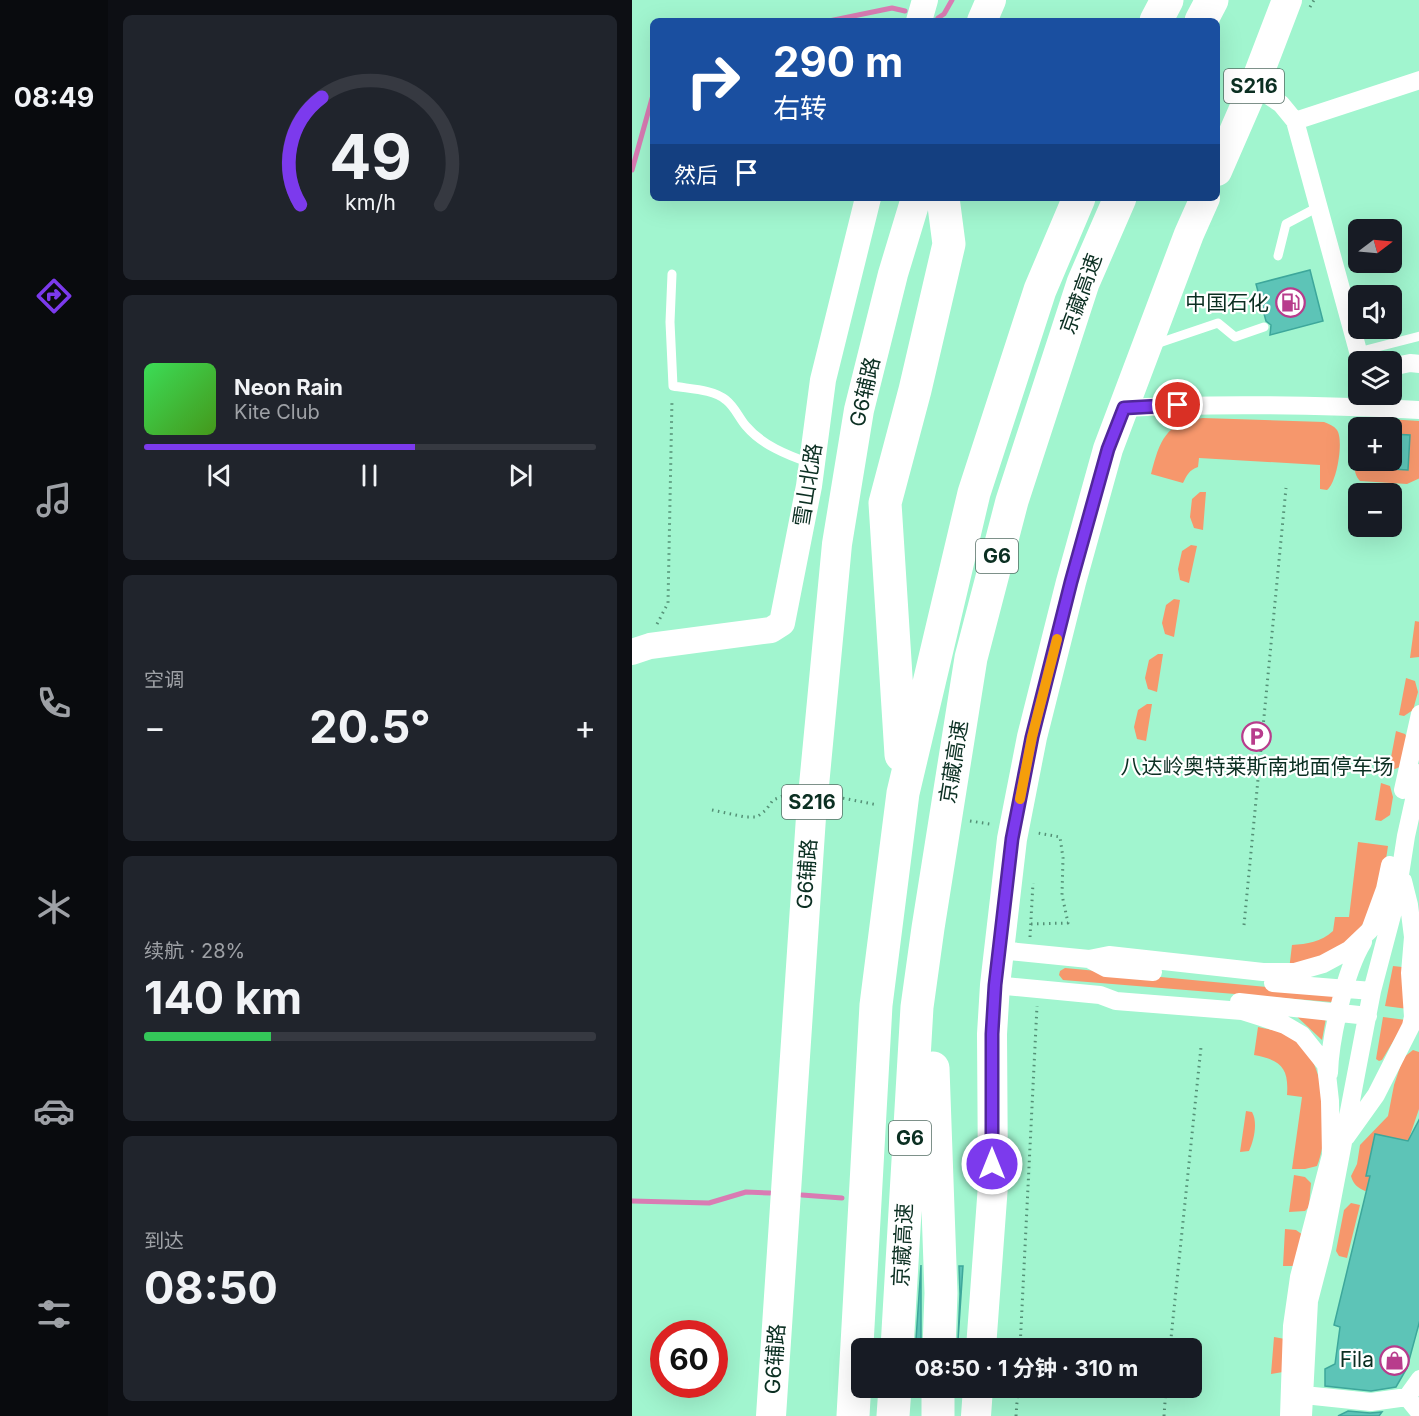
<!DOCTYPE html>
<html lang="zh">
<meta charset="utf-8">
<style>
:root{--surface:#171b24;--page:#20242c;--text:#f1f3f6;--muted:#9ea1a6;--line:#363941;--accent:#7c3aed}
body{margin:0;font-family:Inter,"Noto Sans SC",sans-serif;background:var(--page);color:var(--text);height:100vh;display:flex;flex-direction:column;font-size:22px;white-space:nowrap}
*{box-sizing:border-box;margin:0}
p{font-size:20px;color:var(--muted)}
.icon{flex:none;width:33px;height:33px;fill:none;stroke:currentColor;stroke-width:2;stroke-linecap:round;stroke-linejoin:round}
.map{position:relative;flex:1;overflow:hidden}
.drawer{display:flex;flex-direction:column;gap:15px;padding:15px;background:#0d0f14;width:524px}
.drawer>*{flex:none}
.top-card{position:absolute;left:18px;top:18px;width:570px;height:183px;border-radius:9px;box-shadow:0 6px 24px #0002;background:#1a4fa0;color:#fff;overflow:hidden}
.needle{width:39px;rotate:74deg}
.tools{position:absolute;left:716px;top:219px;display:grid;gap:12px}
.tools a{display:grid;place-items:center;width:54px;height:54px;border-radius:9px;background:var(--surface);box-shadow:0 6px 24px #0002;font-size:30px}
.speed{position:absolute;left:18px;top:1320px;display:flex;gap:12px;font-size:30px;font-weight:700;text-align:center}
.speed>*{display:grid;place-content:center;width:78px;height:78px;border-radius:50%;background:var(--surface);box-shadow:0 6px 24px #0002;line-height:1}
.speed .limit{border:9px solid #d22;background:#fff;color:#111}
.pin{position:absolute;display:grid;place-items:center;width:51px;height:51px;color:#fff;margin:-26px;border:3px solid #fff;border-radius:50%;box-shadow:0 2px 6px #0007}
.me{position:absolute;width:66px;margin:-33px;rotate:0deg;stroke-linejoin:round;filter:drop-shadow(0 0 4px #0008)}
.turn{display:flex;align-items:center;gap:21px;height:126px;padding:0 24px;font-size:27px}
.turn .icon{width:78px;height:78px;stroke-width:2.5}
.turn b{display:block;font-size:42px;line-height:51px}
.then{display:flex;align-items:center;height:57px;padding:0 24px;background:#0003;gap:12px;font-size:22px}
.big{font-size:45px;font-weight:700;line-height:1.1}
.drawer .widget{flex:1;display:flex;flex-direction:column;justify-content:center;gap:9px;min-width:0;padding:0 21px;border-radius:9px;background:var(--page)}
.drawer .dial{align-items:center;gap:0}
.dial svg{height:156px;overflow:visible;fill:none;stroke:var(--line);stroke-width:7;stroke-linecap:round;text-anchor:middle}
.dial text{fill:var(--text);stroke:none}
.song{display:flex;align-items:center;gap:18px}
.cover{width:72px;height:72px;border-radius:9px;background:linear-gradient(135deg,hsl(130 70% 55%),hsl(100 70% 35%))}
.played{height:6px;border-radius:3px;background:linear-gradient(90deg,var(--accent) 60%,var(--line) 60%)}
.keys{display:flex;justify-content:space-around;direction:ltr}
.heat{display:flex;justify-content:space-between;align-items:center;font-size:33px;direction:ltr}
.charge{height:9px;border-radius:4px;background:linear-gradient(90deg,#34c759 28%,var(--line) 0)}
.trip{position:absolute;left:219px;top:1338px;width:351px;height:60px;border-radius:9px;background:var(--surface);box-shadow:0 6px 24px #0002;font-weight:700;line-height:60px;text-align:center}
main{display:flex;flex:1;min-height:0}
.tab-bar{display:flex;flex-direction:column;width:108px;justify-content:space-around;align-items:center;background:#090b0e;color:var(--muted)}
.tab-bar .icon{width:42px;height:42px}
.tab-bar .active{color:var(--accent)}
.tab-bar b{font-size:27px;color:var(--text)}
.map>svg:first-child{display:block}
.green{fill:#f6976c}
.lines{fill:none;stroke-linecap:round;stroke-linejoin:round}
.stream{stroke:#d97cb3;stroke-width:5}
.building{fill:#5dc4b7;stroke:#3da79b;stroke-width:1.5}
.path{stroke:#549076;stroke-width:3;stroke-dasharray:1.5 4.5;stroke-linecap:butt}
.lane{stroke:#fff;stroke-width:9}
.street{stroke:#fff;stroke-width:18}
.secondary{stroke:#fff;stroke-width:26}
.primary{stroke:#fff;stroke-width:30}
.highway{stroke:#fff;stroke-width:33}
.route-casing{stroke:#51269a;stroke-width:15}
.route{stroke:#7c3aed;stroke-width:10}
.slow{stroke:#f59e0b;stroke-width:10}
.labels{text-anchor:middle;stroke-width:4.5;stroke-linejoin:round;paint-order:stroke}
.shield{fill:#fff;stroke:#546d64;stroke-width:1.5}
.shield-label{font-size:20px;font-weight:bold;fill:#0b2f22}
.street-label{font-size:21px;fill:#0b2f22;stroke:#fff}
.poi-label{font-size:21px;fill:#0b2f22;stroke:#fff;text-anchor:end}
</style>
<main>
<nav class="tab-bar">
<b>08:49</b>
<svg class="icon active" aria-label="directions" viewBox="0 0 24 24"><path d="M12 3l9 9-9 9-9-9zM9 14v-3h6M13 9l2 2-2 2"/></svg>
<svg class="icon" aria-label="music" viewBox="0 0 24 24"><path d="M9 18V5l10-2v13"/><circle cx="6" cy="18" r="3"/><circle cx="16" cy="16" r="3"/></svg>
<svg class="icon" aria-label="phone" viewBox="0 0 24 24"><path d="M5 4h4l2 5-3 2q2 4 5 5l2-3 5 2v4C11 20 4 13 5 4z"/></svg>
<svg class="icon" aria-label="climate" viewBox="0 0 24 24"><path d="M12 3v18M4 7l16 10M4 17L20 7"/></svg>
<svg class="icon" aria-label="car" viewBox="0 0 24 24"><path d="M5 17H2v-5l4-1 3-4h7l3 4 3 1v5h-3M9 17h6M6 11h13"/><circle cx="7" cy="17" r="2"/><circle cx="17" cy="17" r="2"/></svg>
<svg class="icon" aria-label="filters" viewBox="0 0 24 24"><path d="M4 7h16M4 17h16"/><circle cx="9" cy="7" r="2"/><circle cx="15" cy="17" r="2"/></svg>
</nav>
<section class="drawer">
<div class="widget dial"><svg viewBox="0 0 100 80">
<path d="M14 69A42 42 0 1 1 86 69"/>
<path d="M14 69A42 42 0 0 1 25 14" stroke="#7c3aed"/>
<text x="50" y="56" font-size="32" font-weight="700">49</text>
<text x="50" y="72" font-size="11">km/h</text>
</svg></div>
<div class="widget">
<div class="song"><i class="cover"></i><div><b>Neon Rain</b><p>Kite Club</p></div></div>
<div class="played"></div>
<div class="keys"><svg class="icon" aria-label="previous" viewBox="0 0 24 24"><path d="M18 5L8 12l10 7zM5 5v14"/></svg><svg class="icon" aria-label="pause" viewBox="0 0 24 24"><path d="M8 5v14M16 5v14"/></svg><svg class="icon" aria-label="next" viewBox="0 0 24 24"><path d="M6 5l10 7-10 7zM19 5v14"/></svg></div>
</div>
<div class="widget"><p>空调</p>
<div class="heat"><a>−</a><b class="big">20.5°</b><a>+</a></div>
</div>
<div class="widget"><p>续航 · 28%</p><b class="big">140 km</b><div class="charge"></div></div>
<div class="widget"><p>到达</p><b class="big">08:50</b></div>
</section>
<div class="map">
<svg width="788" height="1416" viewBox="0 0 788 1416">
<rect width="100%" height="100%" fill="#a1f5cf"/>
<!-- green -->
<path class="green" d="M 571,418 L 692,422 C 697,424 702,426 705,430 C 712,440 705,483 695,490 L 688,489 L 688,465 L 567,458 L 566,467 C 557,470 555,475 551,483 L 519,474 C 528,440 533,423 571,418 Z
M 740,418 L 787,421 L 788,478 L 775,484 L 728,481 C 718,471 724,451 726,437 L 726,460 L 759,460 L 759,428 L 727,427 L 728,422 Z
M 568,492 L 574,492 L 571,530 L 562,528 L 558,517 L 560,499 Z
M 559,545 L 565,546 L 557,583 L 548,580 L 546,569 L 550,551 Z
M 542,599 L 548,600 L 542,637 L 533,634 L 530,623 L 534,605 Z
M 783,621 L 788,622 L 787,657 L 778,658 Z
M 526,654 L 531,654 L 525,692 L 516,689 L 513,678 L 517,660 Z
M 774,678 L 783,681 L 786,692 L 781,710 L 772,716 L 767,715 Z
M 515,704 L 520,704 L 514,741 L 505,739 L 502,727 L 506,710 Z
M 764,731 L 773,734 L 776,740 L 770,766 L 763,769 L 757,768 Z
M 749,783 L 758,786 L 761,797 L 758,815 L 749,821 L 743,820 Z
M 726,842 L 756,846 C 751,883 737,934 701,954 C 688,961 671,964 657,970 L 660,945 C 675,944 689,942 701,931 L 703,917 L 717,917 Z
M 761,966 L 770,967 L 776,1009 L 753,1006 Z
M 433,968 L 700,993 L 704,995 L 700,1002 L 431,980 L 427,975 L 428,971 Z
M 661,1013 L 694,1018 L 690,1040 Z
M 751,1017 L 774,1020 L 750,1060 L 747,1061 L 744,1059 Z
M 626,1027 C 635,1029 648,1031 657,1035 C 695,1053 699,1133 685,1166 L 673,1169 L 660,1169 L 670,1097 L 655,1095 C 657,1068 649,1060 622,1055 Z
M 781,1050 L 787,1052 L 787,1109 L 763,1180 L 733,1191 C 726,1188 721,1184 719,1176 L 725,1164 L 728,1145 L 756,1116 L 762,1085 L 771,1058 Z
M 614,1111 L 620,1112 C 626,1122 622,1141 617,1151 L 608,1152 Z
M 662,1175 L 673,1177 L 679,1183 L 677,1207 L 673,1211 L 657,1212 Z
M 719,1203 L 728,1205 L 715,1258 L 707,1256 L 704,1251 L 712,1210 Z
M 653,1229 L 664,1230 L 671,1235 L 663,1266 L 651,1266 Z
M 642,1337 L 653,1339 L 651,1372 L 639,1374 Z"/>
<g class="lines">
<!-- stream -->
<path class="stream" d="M 306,18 L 312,14 L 320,0
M 197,21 L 260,8 L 273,11
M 0,170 L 21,95
M 170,1195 L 210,1198
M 0,1201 L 77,1203 L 114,1192 L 138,1193"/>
</g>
<!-- building -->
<path class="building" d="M 678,270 L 691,321 L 638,335 L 639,325 L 634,321 L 624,284 Z
M 759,434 L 778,435 L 776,470 L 759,469 Z
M 788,1118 L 788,1320 L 775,1368 L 764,1387 L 739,1391 L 693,1386 L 693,1369 L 703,1364 L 708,1327 L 702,1325 L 738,1176 L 734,1176 L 743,1134 L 776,1141 Z
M 289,1265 L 289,1340 L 284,1340 Z
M 327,1266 L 331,1266 L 326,1340 L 328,1294 Z
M 716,1411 L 738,1413 L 750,1412 L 747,1416 L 706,1416 Z"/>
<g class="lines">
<!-- path -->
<path class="path" d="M 678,7 L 682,0
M 25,624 L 36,603 L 40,399
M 205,797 L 246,805
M 80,810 L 113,817 L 125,817 L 134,810 L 141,800 L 158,793
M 338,821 L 358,824
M 399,924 L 436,923 L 430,895 L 431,858 L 428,837 L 406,833
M 612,925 L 654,488
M 398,937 L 401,883
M 388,1348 L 405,1006
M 538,1348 L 569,1047
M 384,1416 L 386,1388
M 532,1416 L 534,1388"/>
<!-- lane -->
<path class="lane" d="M 646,256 L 654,224 L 688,206
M 40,274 L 38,322 L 41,386 C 57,389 81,389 94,400 C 103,407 107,418 114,426 C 130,445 155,455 178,463
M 521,345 L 586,323 L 603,337 L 632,327
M 726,352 L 788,336"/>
<!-- street -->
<path class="street" d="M 622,86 L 649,104 L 663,121 L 729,362
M 663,121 L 788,80
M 759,367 L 778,363 L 788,364
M 492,408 C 590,403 689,405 788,410
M 771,790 L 788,714
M 367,950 L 457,959 L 477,955 L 631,972 L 663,972 L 691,964 L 717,950 L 738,930 L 753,889 L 758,865
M 457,959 L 474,968 L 521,972
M 641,983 L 740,991
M 363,985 L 468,995 L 484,1001 L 610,1011 L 629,1017 L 653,1025 L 670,1035 L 694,1065 L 698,1101 L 699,1155 L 667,1277 L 660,1326 L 657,1416
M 607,1002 L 736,1016
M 697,1073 C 698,1039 713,971 731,942
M 714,1137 L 744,1095 L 779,1026 L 781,1017 L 778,973 L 781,937 L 777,905 L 771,881
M 672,1395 L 739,1402 L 775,1397 L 788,1379
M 775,1397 L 788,1413
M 671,1416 L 677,1301 L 691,1247 L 740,991 L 764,900 L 774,836 L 788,773"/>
<!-- secondary -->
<path class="secondary" d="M 287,21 L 293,0
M 0,652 L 18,646 L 139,630 L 150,623 L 177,486 L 191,380 L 236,198"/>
<!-- primary -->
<path class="primary" d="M 350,21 L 359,0
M 585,171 L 622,86 L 655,0
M 349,1348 L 361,1185 L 360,1034 L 363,985 L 380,839 L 400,737 L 439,582 L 476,449 L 557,234 L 573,198
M 139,1416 L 179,817 L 205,544 L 227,410 L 261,274 L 284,198
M 344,1416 L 346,1388"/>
<!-- highway -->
<path class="highway" d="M 524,21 L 535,0
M 569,21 L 580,0
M 269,755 L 253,503 L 283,390 L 317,244 L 311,198
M 301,1068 L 309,1293 L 307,1348
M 265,1348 L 285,1007 L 296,928 L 339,658 L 380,501 L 451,283 L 488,198
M 221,1416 L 244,1005 L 271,793 L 342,493 L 408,290 L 447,198
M 261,1416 L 263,1388
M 306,1416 L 306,1388"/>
</g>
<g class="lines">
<defs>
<path id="route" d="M 360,1164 L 360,1034 L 363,985 L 380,839 L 400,737 L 439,582 L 476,449 L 492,408 L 546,405"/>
</defs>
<!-- route casing -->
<use href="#route" class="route-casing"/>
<!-- route -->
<use href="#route" class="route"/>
<!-- slow -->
<path class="slow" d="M 388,799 L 400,737 L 425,639"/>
</g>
<!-- icons -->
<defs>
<symbol id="fuel-ring" viewBox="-11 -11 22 22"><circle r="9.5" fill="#fff" stroke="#b83c8c" stroke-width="1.5"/><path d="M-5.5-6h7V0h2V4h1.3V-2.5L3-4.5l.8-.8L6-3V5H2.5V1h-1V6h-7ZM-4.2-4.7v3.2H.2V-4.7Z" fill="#b83c8c"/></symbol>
<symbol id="parking-ring" viewBox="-11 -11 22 22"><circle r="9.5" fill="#fff" stroke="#b83c8c" stroke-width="1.5"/><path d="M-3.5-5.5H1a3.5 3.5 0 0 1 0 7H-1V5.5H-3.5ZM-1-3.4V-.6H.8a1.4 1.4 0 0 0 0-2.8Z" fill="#b83c8c"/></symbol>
<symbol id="shop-ring" viewBox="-11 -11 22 22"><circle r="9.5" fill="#fff" stroke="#b83c8c" stroke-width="1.5"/><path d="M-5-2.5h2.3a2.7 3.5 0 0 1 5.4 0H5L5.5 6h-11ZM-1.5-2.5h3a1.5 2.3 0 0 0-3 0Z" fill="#b83c8c"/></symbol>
</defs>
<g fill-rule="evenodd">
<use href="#fuel-ring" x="642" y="286" width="33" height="33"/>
<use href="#parking-ring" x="608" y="720" width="33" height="33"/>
<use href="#shop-ring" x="746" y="1344" width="33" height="33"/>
</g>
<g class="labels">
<!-- shield labels -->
<g class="shield">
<rect x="592" y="69" width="60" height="34" rx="4.5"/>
<rect x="344" y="539" width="42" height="34" rx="4.5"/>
<rect x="150" y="785" width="60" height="34" rx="4.5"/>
<rect x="257" y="1121" width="42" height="34" rx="4.5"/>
</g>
<g class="shield-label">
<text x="622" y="93">S216</text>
<text x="365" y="563">G6</text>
<text x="180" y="809">S216</text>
<text x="278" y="1145">G6</text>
</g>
<!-- street labels -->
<g class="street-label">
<text transform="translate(449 294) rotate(-70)" y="7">京藏高速</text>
<text transform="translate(233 392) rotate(-77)" y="7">G6辅路</text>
<text transform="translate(176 485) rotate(-81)" y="7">雪山北路</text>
<text transform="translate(322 762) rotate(-81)" y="7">京藏高速</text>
<text transform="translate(175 874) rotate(-86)" y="7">G6辅路</text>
<text transform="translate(271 1245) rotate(-87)" y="7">京藏高速</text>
<text transform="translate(143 1359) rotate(-86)" y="7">G6辅路</text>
</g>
<!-- poi labels -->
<g class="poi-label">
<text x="637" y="310">中国石化</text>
<text x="625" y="774" text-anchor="middle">八达岭奥特莱斯南地面停车场</text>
<text x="742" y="1367">Fila</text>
</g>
</g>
</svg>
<div class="tools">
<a><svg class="needle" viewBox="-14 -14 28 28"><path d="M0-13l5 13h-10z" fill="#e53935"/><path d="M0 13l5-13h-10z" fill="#9ea1a6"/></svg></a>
<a><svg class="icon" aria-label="sound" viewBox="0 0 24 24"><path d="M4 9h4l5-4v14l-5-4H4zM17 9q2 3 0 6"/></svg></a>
<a><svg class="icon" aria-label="layers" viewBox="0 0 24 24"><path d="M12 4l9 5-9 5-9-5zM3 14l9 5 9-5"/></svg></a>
<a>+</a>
<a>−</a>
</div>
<div class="speed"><div class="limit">60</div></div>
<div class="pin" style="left:546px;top:405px;background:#d93025"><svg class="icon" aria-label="arrive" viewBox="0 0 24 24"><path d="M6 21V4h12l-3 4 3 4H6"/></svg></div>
<svg class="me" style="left:360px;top:1164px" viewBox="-20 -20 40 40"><circle r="17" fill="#7c3aed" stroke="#fff" stroke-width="3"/><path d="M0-11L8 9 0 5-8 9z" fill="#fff"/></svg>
<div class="trip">08:50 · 1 分钟 · 310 m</div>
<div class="top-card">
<div class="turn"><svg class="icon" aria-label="right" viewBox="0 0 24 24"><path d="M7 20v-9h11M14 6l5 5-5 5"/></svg><div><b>290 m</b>右转</div></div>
<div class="then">然后<svg class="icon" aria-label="arrive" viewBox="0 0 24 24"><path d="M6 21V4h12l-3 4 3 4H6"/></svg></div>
</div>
</div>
</main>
